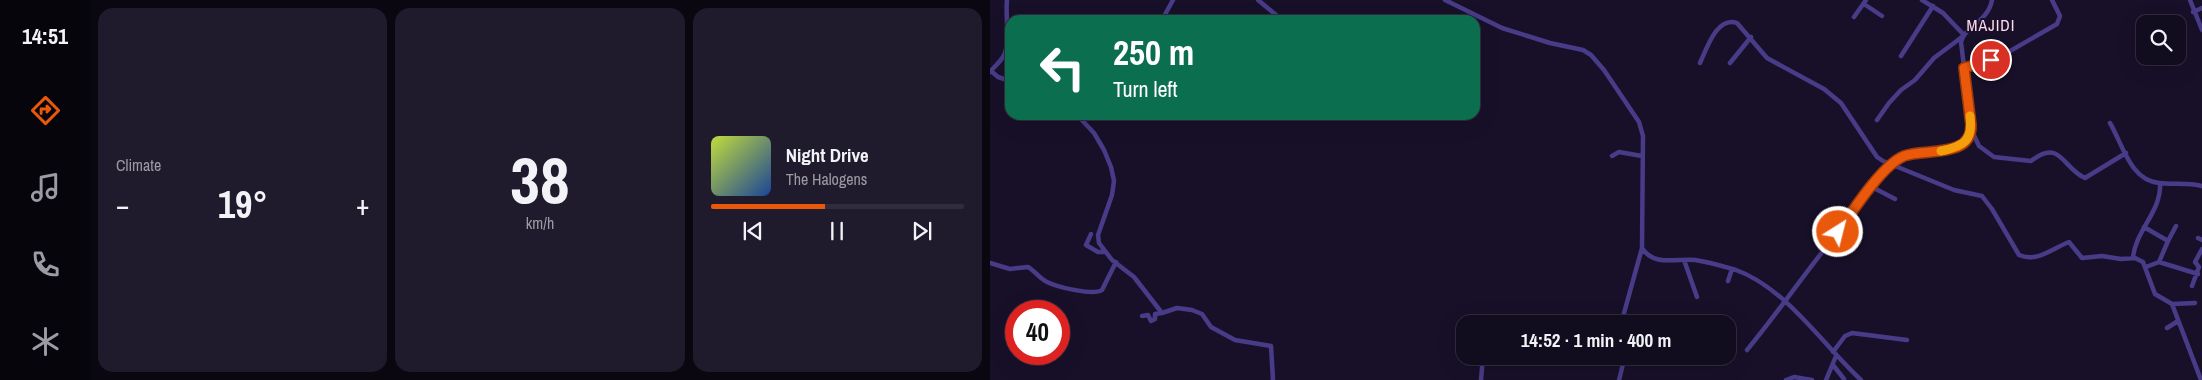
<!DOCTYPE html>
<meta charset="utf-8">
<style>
:root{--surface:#120c1f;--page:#1f1a2c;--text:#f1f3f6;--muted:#9c9ba4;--line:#312c3d;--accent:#ea580c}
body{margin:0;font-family:"Archivo Narrow",sans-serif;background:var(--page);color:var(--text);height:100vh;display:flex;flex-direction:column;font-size:19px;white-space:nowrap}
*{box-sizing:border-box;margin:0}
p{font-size:16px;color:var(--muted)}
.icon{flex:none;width:28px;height:28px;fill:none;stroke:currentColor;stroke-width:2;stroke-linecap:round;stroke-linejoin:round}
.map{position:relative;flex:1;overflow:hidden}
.side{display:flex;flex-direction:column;gap:8px;padding:8px;background:#0a0711;width:900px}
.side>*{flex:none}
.hud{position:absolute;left:15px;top:15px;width:475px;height:105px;border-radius:15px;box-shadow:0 5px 20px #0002,0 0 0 1px var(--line);background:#0b6e4f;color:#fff;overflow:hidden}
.fabs{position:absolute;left:1146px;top:15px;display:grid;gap:10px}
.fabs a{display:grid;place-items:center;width:50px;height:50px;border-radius:10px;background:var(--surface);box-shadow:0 5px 20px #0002,0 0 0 1px var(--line);font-size:25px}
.speed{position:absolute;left:15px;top:300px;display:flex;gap:10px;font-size:25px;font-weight:700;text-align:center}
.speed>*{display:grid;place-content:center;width:65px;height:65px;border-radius:50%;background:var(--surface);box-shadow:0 5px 20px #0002,0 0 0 1px var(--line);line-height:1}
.speed .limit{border:8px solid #d22;background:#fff;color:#111}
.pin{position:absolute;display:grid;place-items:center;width:42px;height:42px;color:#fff;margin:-21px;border:2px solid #fff;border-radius:50%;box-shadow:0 1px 5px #0007}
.me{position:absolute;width:55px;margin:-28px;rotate:36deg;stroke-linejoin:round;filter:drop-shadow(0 0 4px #0008)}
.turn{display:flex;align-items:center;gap:18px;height:105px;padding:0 25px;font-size:22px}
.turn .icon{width:65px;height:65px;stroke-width:2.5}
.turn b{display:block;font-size:35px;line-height:42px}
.big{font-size:38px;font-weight:700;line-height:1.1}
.side .tile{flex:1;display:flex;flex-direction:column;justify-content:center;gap:8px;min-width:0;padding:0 18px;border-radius:15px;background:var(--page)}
.side .dial{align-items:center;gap:0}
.dial b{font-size:65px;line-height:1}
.song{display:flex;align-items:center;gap:15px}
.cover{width:60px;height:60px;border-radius:8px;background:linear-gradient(135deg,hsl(70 70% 55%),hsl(220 70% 35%))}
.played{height:5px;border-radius:2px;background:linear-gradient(90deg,var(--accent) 45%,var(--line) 45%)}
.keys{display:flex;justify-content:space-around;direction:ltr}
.heat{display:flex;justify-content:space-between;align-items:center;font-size:28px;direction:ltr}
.side .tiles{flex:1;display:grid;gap:8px;grid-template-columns:repeat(3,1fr)}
.trip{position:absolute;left:466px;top:315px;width:280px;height:50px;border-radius:15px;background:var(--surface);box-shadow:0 5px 20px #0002,0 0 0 1px var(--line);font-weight:700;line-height:50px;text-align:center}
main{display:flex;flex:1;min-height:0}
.dock{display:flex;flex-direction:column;width:90px;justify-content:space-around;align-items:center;background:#07050c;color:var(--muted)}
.dock .icon{width:35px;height:35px}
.dock .current{color:var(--accent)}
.dock b{font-size:22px;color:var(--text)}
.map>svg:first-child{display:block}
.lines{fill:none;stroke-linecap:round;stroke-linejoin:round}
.minor{stroke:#483c88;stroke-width:4.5}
.route-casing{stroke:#983908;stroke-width:12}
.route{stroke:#ea580c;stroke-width:9}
.slow{stroke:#f59e0b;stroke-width:9}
.labels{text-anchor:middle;stroke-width:4;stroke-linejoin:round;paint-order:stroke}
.quarter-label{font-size:16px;letter-spacing:1px;fill:#ffdbee;stroke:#181029}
</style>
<main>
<nav class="dock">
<b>14:51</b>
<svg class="icon current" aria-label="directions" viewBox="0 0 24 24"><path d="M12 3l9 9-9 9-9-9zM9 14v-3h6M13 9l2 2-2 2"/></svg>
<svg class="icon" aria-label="music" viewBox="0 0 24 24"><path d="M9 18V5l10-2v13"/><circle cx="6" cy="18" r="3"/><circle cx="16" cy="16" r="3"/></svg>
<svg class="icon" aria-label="phone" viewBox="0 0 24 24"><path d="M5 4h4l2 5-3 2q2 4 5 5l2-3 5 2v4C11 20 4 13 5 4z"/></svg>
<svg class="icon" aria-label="climate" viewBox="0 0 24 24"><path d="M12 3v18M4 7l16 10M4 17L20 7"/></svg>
</nav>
<section class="side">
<div class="tiles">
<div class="tile"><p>Climate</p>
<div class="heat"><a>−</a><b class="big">19°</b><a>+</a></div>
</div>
<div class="tile dial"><b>38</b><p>km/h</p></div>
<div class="tile">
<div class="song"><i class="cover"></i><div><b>Night Drive</b><p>The Halogens</p></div></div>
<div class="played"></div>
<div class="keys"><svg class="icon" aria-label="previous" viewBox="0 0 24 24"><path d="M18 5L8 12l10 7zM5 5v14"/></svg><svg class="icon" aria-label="pause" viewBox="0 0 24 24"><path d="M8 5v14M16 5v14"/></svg><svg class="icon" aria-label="next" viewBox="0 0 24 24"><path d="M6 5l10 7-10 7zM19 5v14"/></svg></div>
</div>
</div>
</section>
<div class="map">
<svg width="1212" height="380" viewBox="0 0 1212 380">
<rect width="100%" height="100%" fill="#181029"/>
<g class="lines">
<!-- minor -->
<path class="minor" d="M 268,0 L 292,20
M 455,0 L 512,28 L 560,43 L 593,50 L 601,55 L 614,70 L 649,122 L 653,136 L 652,248 L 631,324
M 932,0 L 953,13 L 974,35
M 1200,0 L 1212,30
M 874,4 L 892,16
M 1203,12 L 1212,8
M 864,17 L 876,0
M 172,20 L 183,0
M 911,56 L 943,6
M 710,63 C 717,48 727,16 747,23 L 777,58 L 834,89 L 851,103 L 887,157 L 893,161 L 964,190 L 992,196 L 1002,209 L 1029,255 C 1047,263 1063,248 1079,242 L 1092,258 L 1112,256 L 1131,259 L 1145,258 L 1153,262 L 1165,294 L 1182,304 L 1211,380
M 740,63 L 761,37
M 974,69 L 1008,58 L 1067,24 L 1070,16 L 1062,0
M 1,71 L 8,77 L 20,81
M 0,72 C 4,67 10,62 13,57 C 21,44 15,16 17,0
M 87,115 L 104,133 L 114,150 L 121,167 L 124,181 L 122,195 L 108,235 L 109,243 L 122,260 L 144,277 L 172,313 L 187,308 L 202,310 L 212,314 L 221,327 L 245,340 L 281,346 L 283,380
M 887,120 L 899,103 L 911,90 L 925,80 L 944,58 L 972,37
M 1120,123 C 1133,145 1140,180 1169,183 C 1184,185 1197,182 1212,186
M 982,131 L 989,146 L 1004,157 L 1041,161 C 1071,138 1072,168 1095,178 L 1136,153
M 622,156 L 629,152 L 652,156
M 882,187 L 905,199
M 1154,227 L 1178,241 L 1169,262 L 1156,267
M 101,234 L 96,245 L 108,252 L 114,252
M 1208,238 L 1212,240
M 1178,241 L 1186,226
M 652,248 C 664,267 687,258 705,260 C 719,262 732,266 746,270 C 796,288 832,344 871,380
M 1143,258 C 1145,231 1172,211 1170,183
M 694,260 L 707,297
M 1169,262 L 1208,274
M 0,263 L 20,269 L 38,267 C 45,271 50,279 57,282 C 67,287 104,296 112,290 L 126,262
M 738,281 L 742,269
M 1202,286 L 1209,267 L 1205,262 L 1212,249
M 1182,304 L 1205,303
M 152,316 L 158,315 L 161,321 L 165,319 L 165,314 L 172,313
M 1177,328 L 1188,321
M 757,350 C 786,315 812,277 841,241 C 859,217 876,191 898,170 C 903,165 909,158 916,155 C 936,148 982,159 981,125 L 971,42 C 974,27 998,22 1002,0
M 843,352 L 855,336 L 862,333 L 917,340
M 843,365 L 854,379
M 491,380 L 493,356
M 629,380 L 635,356
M 796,380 L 804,377 L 822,380
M 836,380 L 846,356"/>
</g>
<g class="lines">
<defs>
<path id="route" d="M 848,232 C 862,212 892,165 914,156 C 934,148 982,159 981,125 L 974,68 L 1001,60"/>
</defs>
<!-- route casing -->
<use href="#route" class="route-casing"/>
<!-- route -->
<use href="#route" class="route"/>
<!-- slow -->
<path class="slow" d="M 951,151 C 974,146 983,141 980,116"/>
</g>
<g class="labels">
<!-- quarter labels -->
<g class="quarter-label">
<text x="1001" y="31">MAJIDI</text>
</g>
</g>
</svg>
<div class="fabs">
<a><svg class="icon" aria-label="search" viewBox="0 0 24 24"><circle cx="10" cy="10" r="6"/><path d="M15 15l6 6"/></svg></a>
</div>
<div class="speed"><div class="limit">40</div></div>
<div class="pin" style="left:1001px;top:60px;background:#d93025"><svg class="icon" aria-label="arrive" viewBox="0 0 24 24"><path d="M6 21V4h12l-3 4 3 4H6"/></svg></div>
<svg class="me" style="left:848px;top:232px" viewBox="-20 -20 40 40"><circle r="17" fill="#ea580c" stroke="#fff" stroke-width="3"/><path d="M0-11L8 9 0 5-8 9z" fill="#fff"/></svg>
<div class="trip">14:52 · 1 min · 400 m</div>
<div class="hud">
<div class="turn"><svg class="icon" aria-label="left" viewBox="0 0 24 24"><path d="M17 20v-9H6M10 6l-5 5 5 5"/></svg><div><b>250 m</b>Turn left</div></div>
</div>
</div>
</main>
